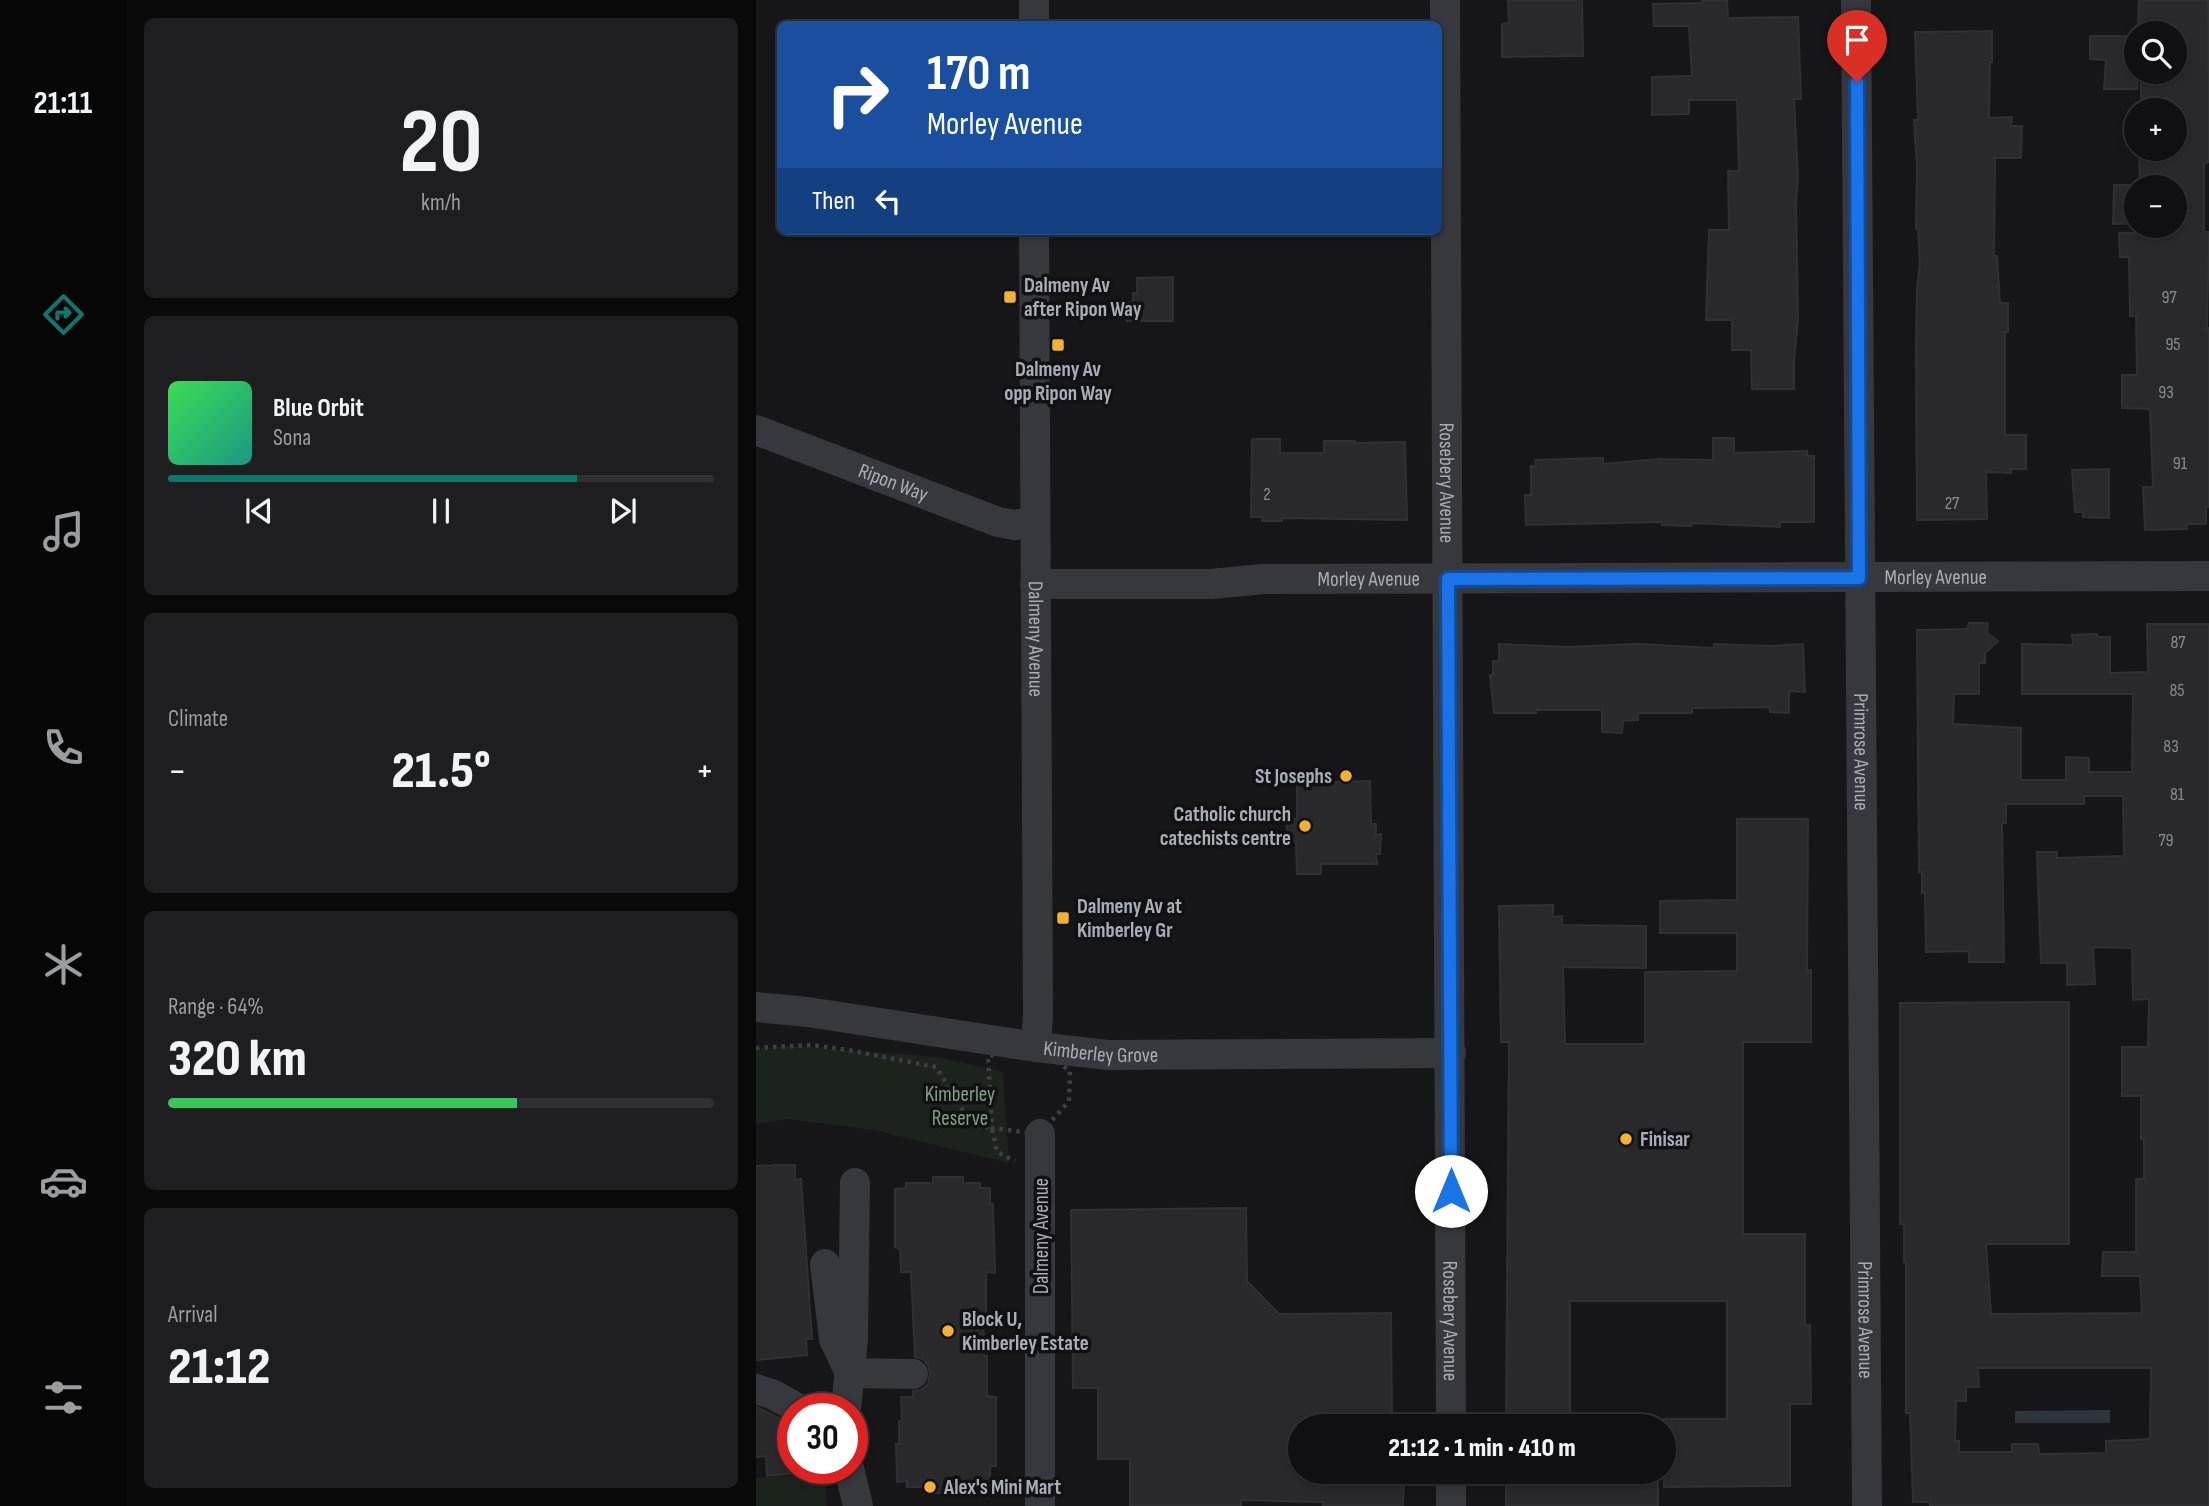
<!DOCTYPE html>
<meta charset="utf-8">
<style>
:root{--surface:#101012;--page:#1e1e20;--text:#f1f3f6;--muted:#9c9d9f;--line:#303032;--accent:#0f766e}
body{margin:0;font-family:"Sofia Sans Condensed",sans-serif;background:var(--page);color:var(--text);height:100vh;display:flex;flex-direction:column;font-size:26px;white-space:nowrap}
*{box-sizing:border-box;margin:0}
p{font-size:23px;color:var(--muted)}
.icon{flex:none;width:38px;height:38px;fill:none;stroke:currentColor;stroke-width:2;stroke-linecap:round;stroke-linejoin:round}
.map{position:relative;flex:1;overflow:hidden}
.panel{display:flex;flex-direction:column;gap:18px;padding:18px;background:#09090a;width:630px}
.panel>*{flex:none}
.hud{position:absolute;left:21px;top:21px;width:665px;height:214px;border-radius:10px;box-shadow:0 4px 10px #0003,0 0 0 2px var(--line);background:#1a4fa0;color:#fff;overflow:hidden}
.fabs{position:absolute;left:1368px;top:21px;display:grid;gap:14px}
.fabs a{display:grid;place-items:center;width:63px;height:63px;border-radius:50%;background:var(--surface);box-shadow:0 4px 10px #0003,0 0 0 2px var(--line);font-size:35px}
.speed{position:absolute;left:21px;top:1393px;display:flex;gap:14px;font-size:35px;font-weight:700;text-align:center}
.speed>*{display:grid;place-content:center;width:91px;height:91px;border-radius:50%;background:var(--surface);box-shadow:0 4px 10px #0003,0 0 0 2px var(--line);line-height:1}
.speed .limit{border:10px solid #d22;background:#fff;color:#111}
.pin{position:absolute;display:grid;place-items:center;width:60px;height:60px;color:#fff;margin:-72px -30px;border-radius:50% 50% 50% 0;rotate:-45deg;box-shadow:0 0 7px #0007}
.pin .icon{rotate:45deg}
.me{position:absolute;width:77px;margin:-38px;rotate:0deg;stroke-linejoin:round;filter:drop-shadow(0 0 5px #0008)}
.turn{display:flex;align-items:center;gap:24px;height:147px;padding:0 35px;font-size:32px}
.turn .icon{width:91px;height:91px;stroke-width:2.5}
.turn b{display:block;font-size:49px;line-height:60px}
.then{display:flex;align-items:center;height:66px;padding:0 35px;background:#0003;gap:14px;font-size:26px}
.big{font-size:52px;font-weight:800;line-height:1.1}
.panel .tile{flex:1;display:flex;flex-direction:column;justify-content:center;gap:10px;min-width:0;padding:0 24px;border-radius:10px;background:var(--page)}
.panel .dial{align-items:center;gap:0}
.dial b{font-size:91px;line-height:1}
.song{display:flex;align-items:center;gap:21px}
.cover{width:84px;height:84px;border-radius:10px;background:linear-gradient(135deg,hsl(130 70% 55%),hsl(170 70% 35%))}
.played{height:7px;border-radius:4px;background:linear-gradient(90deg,var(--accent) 75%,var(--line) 75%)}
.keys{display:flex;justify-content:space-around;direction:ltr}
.heat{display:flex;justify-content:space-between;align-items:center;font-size:38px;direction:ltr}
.charge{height:10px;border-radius:5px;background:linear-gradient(90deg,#34c759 64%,var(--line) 0)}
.trip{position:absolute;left:532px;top:1414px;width:388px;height:70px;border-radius:35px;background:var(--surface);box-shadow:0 4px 10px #0003,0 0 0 2px var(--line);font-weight:800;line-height:70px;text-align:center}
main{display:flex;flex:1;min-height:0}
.menu{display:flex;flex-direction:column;width:126px;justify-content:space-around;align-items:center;background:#060607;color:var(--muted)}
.menu .icon{width:49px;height:49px}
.menu .on{color:var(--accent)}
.menu b{font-size:32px;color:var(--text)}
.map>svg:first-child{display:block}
.green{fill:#1c231d}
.water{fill:#2c353c}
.building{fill:#29292c;stroke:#303034;stroke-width:2;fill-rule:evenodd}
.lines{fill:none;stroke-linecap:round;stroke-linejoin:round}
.path{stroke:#3d3f44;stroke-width:4.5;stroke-dasharray:3.5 5;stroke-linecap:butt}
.minor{stroke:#37383d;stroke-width:30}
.route-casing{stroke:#114b97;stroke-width:18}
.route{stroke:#1a73e8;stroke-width:12}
.poi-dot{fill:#f2b134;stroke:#111113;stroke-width:2.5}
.labels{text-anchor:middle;stroke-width:7;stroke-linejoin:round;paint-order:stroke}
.number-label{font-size:18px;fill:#888b94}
.poi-label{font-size:21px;font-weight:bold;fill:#a8adb8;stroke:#111113;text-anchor:start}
.street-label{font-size:21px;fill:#a8adb8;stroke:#111113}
.park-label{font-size:21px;fill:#7fa381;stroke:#111113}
</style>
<main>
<nav class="menu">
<b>21:11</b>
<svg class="icon on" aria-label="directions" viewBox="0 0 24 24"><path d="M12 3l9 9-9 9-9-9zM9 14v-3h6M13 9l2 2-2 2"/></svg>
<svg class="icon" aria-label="music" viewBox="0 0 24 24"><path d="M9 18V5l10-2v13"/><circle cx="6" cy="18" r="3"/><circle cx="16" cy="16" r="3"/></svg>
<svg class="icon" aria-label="phone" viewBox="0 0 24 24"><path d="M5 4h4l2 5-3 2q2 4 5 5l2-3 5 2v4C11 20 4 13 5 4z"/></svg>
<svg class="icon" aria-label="climate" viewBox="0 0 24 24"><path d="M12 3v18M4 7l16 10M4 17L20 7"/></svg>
<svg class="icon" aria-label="car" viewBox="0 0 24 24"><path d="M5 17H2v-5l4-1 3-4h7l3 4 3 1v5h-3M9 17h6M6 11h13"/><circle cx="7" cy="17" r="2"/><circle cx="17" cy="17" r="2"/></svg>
<svg class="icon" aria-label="filters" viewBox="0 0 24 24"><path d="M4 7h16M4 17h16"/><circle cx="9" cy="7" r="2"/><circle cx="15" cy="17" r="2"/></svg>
</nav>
<section class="panel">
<div class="tile dial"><b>20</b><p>km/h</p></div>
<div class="tile">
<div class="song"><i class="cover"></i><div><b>Blue Orbit</b><p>Sona</p></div></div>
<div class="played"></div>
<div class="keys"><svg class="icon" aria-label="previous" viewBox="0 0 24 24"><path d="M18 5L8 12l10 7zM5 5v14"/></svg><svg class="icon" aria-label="pause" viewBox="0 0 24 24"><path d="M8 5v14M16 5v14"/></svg><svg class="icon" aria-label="next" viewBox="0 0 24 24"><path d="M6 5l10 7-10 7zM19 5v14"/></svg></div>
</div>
<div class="tile"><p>Climate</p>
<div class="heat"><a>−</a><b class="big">21.5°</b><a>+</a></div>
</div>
<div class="tile"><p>Range · 64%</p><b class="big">320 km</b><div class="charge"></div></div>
<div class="tile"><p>Arrival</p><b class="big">21:12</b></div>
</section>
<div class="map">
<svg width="1453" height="1506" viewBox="0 0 1453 1506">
<rect width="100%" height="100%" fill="#161618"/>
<!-- green -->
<path class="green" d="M 33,1046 L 182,1057 L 247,1072 L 253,1163 L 118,1130 L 33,1119 L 0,1124 L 0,1049 Z
M 39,1468 L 67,1468 L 70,1481 L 71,1506 L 0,1506 L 0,1478 L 39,1475 Z"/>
<!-- water -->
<path class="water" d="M 1354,1410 L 1354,1423 L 1259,1423 L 1259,1411 Z"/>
<!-- building -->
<path class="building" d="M 752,0 L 826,0 L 827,56 L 746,57 L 746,24 L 753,23 Z
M 946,0 L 971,0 L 972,18 L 1042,17 L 1045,99 L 1038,99 L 1042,178 L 1040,202 L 1042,319 L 1038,362 L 1038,389 L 996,389 L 995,350 L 976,350 L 976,320 L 950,320 L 953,230 L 973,230 L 972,171 L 983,171 L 981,100 L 933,100 L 933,114 L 896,115 L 896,77 L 936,76 L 933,26 L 898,26 L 897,4 L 946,3 Z
M 1383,0 L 1452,0 L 1453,162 L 1448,163 L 1448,232 L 1453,232 L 1451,328 L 1453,328 L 1453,507 L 1450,507 L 1450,524 L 1430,524 L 1431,529 L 1389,530 L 1387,487 L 1397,487 L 1394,409 L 1366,408 L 1366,375 L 1381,375 L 1380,316 L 1374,316 L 1373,257 L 1364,257 L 1363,233 L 1419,233 L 1419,187 L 1384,187 L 1383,152 L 1396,152 L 1396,149 L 1419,149 L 1419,110 L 1386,110 L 1384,72 L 1419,72 L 1419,30 L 1382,30 Z
M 1236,31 L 1236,62 L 1234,62 L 1233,118 L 1256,117 L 1255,126 L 1266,126 L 1265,158 L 1239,158 L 1238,256 L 1241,256 L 1244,303 L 1252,303 L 1252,332 L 1249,332 L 1249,435 L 1270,435 L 1270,469 L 1255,469 L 1255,473 L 1230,472 L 1231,519 L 1161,520 L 1160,345 L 1161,288 L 1164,264 L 1162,229 L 1160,229 L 1161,167 L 1158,120 L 1162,120 L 1159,32 Z
M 1334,36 L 1381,36 L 1381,89 L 1348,89 L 1350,60 L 1334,59 Z
M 1358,185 L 1381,185 L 1381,223 L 1357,224 Z
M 417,277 L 417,321 L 371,321 L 370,302 L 377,302 L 377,293 L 381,293 L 381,278 Z
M 957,438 L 978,438 L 978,453 L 1051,451 L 1051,456 L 1058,456 L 1058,522 L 1024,522 L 1024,527 L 935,523 L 935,526 L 906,525 L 906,522 L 770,525 L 769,495 L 775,495 L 775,466 L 780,467 L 779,460 L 847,458 L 847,464 L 903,459 L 957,460 Z
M 496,439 L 524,439 L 524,453 L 568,453 L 568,441 L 599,441 L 599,443 L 649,442 L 651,520 L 526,518 L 526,521 L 506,521 L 506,517 L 495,517 Z
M 1353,469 L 1353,518 L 1327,517 L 1327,512 L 1319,512 L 1316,470 Z
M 1213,623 L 1232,623 L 1231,633 L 1242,641 L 1229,653 L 1229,663 L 1223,663 L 1223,694 L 1198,694 L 1197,724 L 1265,728 L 1265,780 L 1310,780 L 1310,757 L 1333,758 L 1333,772 L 1376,772 L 1377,694 L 1266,694 L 1266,644 L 1317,645 L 1316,635 L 1341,634 L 1341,637 L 1354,637 L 1354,673 L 1392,672 L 1391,624 L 1453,624 L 1453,1506 L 1174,1506 L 1174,1502 L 1157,1502 L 1154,1413 L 1150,1413 L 1150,1262 L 1148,1262 L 1148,1224 L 1144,1224 L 1144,1003 L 1313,1002 L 1313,1244 L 1230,1244 L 1235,1314 L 1386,1313 L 1384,1276 L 1346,1276 L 1347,1252 L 1380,1252 L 1380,1179 L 1388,1179 L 1388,1139 L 1385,1139 L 1385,1096 L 1366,1096 L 1366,1047 L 1392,1047 L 1393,999 L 1377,1000 L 1376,948 L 1337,947 L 1339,984 L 1311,985 L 1311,963 L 1285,963 L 1281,852 L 1301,852 L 1301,858 L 1368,856 L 1367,796 L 1328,796 L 1328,804 L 1250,804 L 1250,823 L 1246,823 L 1248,962 L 1213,962 L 1213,951 L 1170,952 L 1169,893 L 1166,893 L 1166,872 L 1163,872 L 1161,630 L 1211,629 ZM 1222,1368 L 1395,1368 L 1394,1439 L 1350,1441 L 1350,1453 L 1283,1454 L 1282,1444 L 1256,1444 L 1256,1452 L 1203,1452 L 1203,1441 L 1199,1441 L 1200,1401 L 1210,1401 L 1210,1387 L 1223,1387 Z
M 743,644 L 812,647 L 882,644 L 958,648 L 958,644 L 1014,646 L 1047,644 L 1049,692 L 1033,691 L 1033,713 L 1014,712 L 1014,707 L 936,708 L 936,713 L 882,713 L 882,720 L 867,721 L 866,733 L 846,732 L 846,710 L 780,710 L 780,713 L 738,713 L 734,675 L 737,675 L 737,661 L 743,661 Z
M 614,781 L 615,824 L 620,824 L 620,835 L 625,834 L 624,854 L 620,854 L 621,864 L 565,864 L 565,874 L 541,874 L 540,841 L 532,842 L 530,818 L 541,819 L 541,783 Z
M 981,819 L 1052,819 L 1051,970 L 1055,970 L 1055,1042 L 987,1042 L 987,1234 L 1049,1234 L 1049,1325 L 1054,1325 L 1055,1404 L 1034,1404 L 1034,1486 L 908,1487 L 908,1419 L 971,1419 L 971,1301 L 814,1301 L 814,1426 L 750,1426 L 753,1042 L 745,1042 L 743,906 L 797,905 L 797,917 L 806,916 L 806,925 L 890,926 L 890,968 L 807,967 L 809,1044 L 889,1044 L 889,972 L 981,971 L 981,933 L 904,933 L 904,901 L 981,900 Z
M 21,1165 L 39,1165 L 39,1180 L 45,1179 L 56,1339 L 50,1339 L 51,1355 L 0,1360 L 0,1166 Z
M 177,1177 L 207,1177 L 207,1183 L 224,1183 L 224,1188 L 234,1188 L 234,1204 L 237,1204 L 239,1273 L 230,1272 L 230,1313 L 227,1313 L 228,1356 L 231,1356 L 231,1396 L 240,1397 L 240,1466 L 234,1466 L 234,1491 L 208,1490 L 208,1493 L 179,1493 L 179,1487 L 151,1487 L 151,1481 L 141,1482 L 140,1444 L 143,1444 L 143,1421 L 146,1421 L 145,1397 L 157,1397 L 157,1391 L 165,1390 L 172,1384 L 174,1374 L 172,1365 L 167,1359 L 159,1357 L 155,1272 L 145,1272 L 144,1249 L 139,1247 L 139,1189 L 150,1188 L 150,1183 L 177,1183 Z
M 490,1208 L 491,1281 L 523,1314 L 635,1313 L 636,1426 L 544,1426 L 544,1472 L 648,1472 L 647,1506 L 567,1506 L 567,1502 L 485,1500 L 485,1506 L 374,1506 L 374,1459 L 342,1459 L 342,1388 L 317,1388 L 315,1210 Z
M 0,1407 L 37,1425 L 37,1468 L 39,1468 L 40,1473 L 11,1476 L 10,1456 L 0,1457 Z
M 750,1472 L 902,1472 L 902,1506 L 750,1506 Z"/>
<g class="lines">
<!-- path -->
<path class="path" d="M 280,1047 L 314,1071 L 313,1101 L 284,1134 L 236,1128 L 232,1056 Z
M 0,1048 L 55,1045 L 92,1050 L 180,1067 L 216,1125 L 236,1128 L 241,1152 L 259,1161"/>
<!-- minor -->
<g class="minor">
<path d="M 278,0 L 278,24"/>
<path id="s1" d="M 689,0 L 695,1426"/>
<path id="s2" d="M 1100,0 L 1111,1506"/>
<path id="s3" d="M 278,231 L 282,1014 L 280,1047"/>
<path id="s4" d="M 0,430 L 242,522 L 259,525 L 278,521"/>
<path id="s5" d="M 279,584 L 455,584 L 507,579 L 1453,576"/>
<path id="s6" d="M 0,1007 L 52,1012 L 280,1047 L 352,1055 L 695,1053"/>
<path d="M 284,1134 L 284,1506"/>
<path d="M 69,1264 L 78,1339 L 94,1373 L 157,1374"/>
<path d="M 0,1389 L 18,1395 L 43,1409"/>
<path d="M 90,1409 L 97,1339 L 99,1183"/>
<path d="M 93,1468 L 102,1506"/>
<path d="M 695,1472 L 695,1506"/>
</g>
</g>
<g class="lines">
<defs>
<path id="route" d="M 695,1191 L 692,579 L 1103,578 L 1101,82"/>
</defs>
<!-- route casing -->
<use href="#route" class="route-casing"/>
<!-- route -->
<use href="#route" class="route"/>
</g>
<!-- markers -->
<g class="poi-dot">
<rect x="247" y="290" width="14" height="14" rx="3.5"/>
<rect x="295" y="338" width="14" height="14" rx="3.5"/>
<circle cx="590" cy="776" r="7"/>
<circle cx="549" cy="826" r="7"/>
<rect x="300" y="911" width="14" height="14" rx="3.5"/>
<circle cx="870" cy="1139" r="7"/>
<circle cx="192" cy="1331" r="7"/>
<circle cx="174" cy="1487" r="7"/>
</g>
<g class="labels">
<!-- number labels -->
<g class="number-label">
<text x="1413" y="303">97</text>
<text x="1417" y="350">95</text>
<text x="1410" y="398">93</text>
<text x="1424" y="469">91</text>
<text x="511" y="500">2</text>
<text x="1196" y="509">27</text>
<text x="1422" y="648">87</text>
<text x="1421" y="696">85</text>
<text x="1415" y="752">83</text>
<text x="1421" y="800">81</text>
<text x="1410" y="846">79</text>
</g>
<!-- poi labels -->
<g class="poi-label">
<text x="268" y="292">Dalmeny Av<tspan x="268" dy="24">after Ripon Way</tspan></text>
<text x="302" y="376" text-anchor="middle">Dalmeny Av<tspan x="302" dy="24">opp Ripon Way</tspan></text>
<text x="576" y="783" text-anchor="end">St Josephs</text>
<text x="535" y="821" text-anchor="end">Catholic church<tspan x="535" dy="24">catechists centre</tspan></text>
<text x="321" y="913">Dalmeny Av at<tspan x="321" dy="24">Kimberley Gr</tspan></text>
<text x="884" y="1146">Finisar</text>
<text x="206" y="1326">Block U,<tspan x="206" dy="24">Kimberley Estate</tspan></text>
<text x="188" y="1494">Alex's Mini Mart</text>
</g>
<!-- street labels -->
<g class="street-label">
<text dy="7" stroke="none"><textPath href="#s1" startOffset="483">Rosebery Avenue</textPath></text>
<text dy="7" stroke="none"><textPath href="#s4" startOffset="147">Ripon Way</textPath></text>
<text dy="7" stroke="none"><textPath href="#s5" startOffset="901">Morley Avenue</textPath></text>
<text dy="7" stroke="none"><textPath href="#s5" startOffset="334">Morley Avenue</textPath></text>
<text dy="7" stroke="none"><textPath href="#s3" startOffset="408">Dalmeny Avenue</textPath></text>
<text dy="7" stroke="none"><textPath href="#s2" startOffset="752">Primrose Avenue</textPath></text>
<text dy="7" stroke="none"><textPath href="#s6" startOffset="348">Kimberley Grove</textPath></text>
<text transform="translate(285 1236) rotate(-90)" y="7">Dalmeny Avenue</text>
<text dy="7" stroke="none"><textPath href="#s2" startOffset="1320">Primrose Avenue</textPath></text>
<text dy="7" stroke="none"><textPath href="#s1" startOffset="1321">Rosebery Avenue</textPath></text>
</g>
<!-- park labels -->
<g class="park-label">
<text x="204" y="1101">Kimberley<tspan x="204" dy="24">Reserve</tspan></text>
</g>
</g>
</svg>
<div class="fabs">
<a><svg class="icon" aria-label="search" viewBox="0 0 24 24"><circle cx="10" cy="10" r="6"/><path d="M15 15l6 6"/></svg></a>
<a>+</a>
<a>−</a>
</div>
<div class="speed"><div class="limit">30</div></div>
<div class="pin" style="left:1101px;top:82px;background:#d93025"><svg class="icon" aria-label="arrive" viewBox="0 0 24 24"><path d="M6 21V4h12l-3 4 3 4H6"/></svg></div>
<svg class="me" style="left:695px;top:1191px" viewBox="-20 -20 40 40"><circle r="19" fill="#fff"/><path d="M0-13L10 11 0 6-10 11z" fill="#1a73e8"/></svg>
<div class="trip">21:12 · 1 min · 410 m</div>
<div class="hud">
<div class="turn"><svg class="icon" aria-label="right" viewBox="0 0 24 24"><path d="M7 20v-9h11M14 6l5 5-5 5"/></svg><div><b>170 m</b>Morley Avenue</div></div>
<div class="then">Then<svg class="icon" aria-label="left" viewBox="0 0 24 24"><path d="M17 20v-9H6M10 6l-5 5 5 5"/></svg></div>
</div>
</div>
</main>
